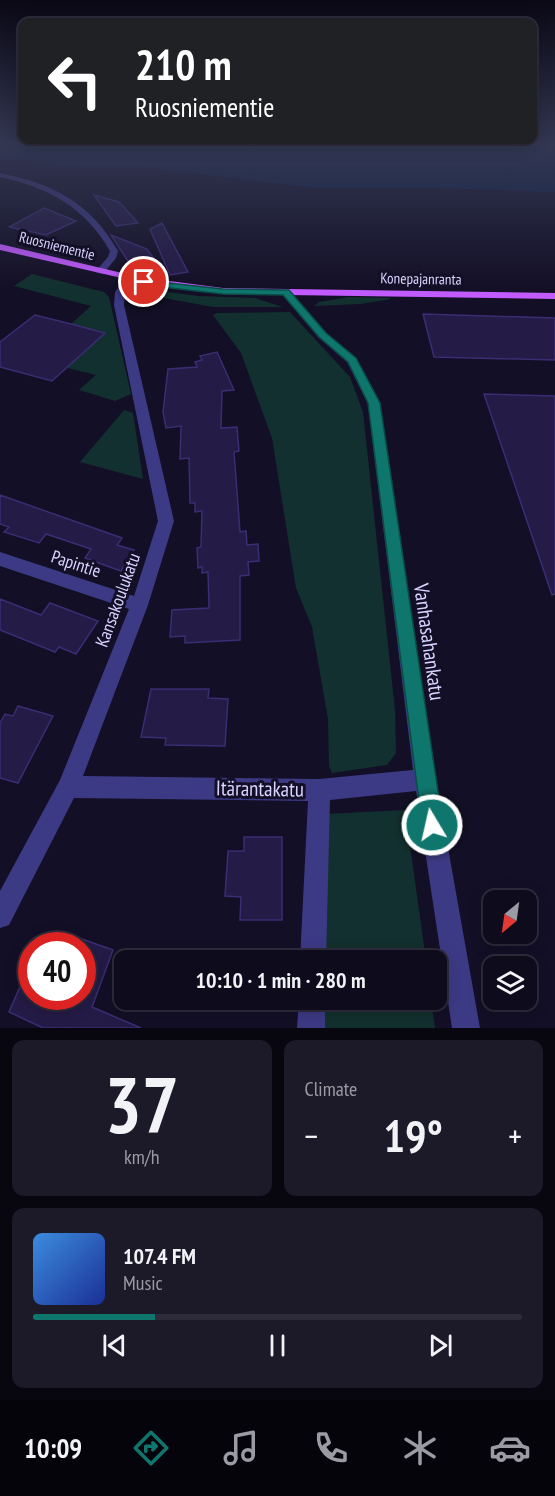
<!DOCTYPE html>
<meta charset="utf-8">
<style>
:root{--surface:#0e0b1c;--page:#1c1929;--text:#f1f3f6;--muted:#9b9ba3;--line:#2e2b3b;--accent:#0f766e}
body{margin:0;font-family:"PT Sans Narrow",sans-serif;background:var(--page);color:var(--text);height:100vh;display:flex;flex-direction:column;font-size:22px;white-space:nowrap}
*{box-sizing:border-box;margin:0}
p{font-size:20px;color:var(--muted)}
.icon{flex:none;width:33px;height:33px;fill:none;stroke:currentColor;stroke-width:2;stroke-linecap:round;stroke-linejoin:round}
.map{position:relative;height:1028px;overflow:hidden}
.panel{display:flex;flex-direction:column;gap:12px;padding:12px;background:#08060f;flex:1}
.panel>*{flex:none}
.guide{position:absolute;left:18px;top:18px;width:519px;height:126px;border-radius:12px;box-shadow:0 3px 15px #0003,0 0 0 2px var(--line);background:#202124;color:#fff;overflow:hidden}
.needle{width:39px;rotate:209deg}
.fabs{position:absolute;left:483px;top:890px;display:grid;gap:12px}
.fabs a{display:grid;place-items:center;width:54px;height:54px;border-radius:12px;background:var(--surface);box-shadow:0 3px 15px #0003,0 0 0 2px var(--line);font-size:30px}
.speed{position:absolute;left:18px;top:932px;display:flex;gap:12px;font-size:30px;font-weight:700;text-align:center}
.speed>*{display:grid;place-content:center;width:78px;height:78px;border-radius:50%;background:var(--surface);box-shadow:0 3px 15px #0003,0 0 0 2px var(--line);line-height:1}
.speed .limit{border:9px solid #d22;background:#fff;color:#111}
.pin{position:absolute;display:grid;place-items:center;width:51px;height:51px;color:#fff;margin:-26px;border:3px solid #fff;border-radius:50%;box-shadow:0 2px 6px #0007}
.me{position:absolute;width:66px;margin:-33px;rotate:351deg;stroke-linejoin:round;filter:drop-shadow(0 0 4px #0008)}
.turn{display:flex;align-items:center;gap:21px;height:126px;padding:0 18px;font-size:27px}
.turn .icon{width:78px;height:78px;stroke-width:2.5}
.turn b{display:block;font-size:42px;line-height:51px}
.big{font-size:45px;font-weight:800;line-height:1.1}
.panel .card{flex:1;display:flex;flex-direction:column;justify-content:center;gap:9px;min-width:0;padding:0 21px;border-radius:12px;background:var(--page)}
.panel .dial{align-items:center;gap:0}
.dial b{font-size:78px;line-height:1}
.song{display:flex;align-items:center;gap:18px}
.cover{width:72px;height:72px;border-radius:9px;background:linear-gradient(135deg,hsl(210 70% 55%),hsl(230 70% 35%))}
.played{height:6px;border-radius:3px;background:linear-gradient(90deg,var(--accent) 25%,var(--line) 25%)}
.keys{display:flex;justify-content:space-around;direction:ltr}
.heat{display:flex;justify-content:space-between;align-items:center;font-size:33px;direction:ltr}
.panel .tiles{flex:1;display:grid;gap:12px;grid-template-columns:1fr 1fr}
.card:last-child{grid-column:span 2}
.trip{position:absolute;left:114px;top:950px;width:333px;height:60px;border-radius:12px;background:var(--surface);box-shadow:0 3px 15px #0003,0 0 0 2px var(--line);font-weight:800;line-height:60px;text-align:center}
.tabs{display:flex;height:96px;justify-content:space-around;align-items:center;background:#06040b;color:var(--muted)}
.tabs .icon{width:42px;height:42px}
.tabs .on{color:var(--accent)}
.tabs b{font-size:27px;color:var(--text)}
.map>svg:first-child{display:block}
.green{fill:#12302f}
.water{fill:#0a1f44}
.building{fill:#241b47;stroke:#3b2d73;stroke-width:1.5}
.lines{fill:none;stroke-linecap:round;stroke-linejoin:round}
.minor{fill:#3d3a85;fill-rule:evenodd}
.major{fill:#c25bff;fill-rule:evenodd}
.route{fill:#0f766e;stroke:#0a4d48;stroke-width:1.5}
.labels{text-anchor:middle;stroke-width:6;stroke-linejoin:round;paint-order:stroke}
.far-street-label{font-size:15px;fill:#d9d4ff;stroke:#130f26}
.street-label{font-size:18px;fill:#d9d4ff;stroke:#130f26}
.near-street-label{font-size:21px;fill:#d9d4ff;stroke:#130f26}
</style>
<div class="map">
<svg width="555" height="1028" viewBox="0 0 555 1028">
<rect width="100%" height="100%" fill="#130f26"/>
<!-- green -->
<path class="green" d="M 32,274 L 104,292 L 109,297 L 131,394 L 115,401 L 79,390 L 96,375 L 67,368 L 71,324 L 91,306 L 14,286 Z
M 153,290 L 198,296 L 255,298 L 283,307 L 213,307 L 137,293 Z
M 349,297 L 389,298 L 391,299 L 360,304 L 314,306 L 319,302 Z
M 290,312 L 350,377 L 363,412 L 395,710 L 396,753 L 387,765 L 332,773 L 329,766 L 328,719 L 312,627 L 296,588 L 272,438 L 241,353 L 213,315 L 217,313 Z
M 124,410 L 133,413 L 143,479 L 80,462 Z
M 405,810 L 426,960 L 324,960 L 325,814 Z
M 324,999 L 431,999 L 435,1028 L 324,1028 Z"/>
<!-- water -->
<path class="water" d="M 0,144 L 555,144 L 555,192 L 431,188 L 315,188 L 146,167 L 69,166 L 0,157 Z"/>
<!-- building -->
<path class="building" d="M 94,195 L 119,202 L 138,223 L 116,226 Z
M 44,208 L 76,221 L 46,235 L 9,227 Z
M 162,223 L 188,272 L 170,275 L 150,229 Z
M 111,235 L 147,249 L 160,267 L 135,272 Z
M 423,314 L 555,318 L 555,360 L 434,357 Z
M 35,315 L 71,324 L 105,333 L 52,381 L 0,367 L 0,342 Z
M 217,352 L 234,390 L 222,391 L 221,428 L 237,427 L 239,451 L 234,452 L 240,532 L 246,531 L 247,545 L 258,544 L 259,561 L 248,562 L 249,575 L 240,576 L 240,640 L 185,643 L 185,636 L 170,637 L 172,610 L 209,608 L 208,572 L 202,573 L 202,567 L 198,568 L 197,548 L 201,547 L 202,511 L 195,512 L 195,503 L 190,503 L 189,458 L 180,459 L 181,426 L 166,428 L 163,412 L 168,369 L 197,367 L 195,362 L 202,360 L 200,356 Z
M 484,394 L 555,396 L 555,594 L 552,595 Z
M 0,495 L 122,538 L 117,545 L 134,550 L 121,571 L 85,558 L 91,549 L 46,534 L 39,543 L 4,532 L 9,527 L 0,524 Z
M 0,599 L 41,615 L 50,603 L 98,621 L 76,654 L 59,647 L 55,652 L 0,630 Z
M 151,689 L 209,689 L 208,698 L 228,699 L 225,746 L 165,745 L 166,738 L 141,737 Z
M 18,706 L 53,716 L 18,783 L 0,778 L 0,723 L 5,714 L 13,716 Z
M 244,837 L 282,837 L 282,920 L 240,920 L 241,897 L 225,896 L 228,851 L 244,851 Z
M 82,939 L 113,950 L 92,1007 L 141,1028 L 43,1028 L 9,1012 L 32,959 L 32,996 L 82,996 Z"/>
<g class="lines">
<!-- minor -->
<path class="minor" d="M 0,173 C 53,184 90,202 118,251 L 116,258 L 103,274 L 95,272 L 108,257 L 110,251 C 85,207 47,187 0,177 Z
M 128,276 L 133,279 L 125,292 L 124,305 L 174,521 L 148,605 L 83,776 L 319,779 L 413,770 L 368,403 L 347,362 L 318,337 L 281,292 L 289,290 L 326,333 L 356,358 L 380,403 L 436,780 L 480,1028 L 452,1028 L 416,791 L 330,800 L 326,960 L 300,960 L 308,801 L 74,798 L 9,925 L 0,928 L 0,891 L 60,780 L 129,609 L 0,566 L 0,552 L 134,596 L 158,521 L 114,305 L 115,292 L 125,277 Z
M 299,999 L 325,999 L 325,1028 L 297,1028 Z"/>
<!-- major -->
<path class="major" d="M 0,244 L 139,277 L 223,288 L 555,293 L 555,299 L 223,294 L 139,282 L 0,250 Z"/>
</g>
<!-- sky -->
<linearGradient id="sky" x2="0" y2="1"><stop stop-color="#0a0815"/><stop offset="0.5" stop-color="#333752"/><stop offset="1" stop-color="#333752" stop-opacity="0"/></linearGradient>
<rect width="555" height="288" fill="url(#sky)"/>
<!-- route -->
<path class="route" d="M 141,280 L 223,289 L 289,290 L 326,333 L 356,358 L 380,403 L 443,825 L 440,832 L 432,835 L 425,832 L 422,825 L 368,403 L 348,362 L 319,337 L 283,295 L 223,294 L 144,285 L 140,282 Z"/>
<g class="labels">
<!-- far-street labels -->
<g class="far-street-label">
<text transform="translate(57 246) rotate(14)" y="5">Ruosniementie</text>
<text transform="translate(421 279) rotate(1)" y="5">Konepajanranta</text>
</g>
<!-- street labels -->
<g class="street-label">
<text transform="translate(76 564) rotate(18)" y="6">Papintie</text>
<text transform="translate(118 600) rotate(-70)" y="6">Kansakoulukatu</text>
</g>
<!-- near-street labels -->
<g class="near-street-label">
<text transform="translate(429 642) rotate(82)" y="7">Vanhasahankatu</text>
<text transform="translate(260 789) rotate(1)" y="7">Itärantakatu</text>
</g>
</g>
</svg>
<div class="fabs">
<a><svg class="needle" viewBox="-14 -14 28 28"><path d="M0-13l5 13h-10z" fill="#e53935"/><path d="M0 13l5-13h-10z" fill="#9b9ba3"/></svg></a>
<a><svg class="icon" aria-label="layers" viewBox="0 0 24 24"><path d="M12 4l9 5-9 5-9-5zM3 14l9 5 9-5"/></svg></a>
</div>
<div class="speed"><div class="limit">40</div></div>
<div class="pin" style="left:144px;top:282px;background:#d93025"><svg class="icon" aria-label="arrive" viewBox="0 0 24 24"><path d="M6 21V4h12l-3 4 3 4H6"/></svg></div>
<svg class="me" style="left:432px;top:825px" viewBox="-20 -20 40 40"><circle r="17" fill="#0f766e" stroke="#fff" stroke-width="3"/><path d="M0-11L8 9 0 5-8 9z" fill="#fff"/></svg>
<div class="trip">10:10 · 1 min · 280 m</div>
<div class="guide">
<div class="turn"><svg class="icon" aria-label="left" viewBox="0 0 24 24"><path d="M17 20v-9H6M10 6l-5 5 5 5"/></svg><div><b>210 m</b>Ruosniementie</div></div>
</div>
</div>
<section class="panel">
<div class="tiles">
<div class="card dial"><b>37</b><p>km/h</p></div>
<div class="card"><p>Climate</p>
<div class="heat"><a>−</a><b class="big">19°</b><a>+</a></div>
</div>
<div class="card">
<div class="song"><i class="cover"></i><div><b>107.4 FM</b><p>Music</p></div></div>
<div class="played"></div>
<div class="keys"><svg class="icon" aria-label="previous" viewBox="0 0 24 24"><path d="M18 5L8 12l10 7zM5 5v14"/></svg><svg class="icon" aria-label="pause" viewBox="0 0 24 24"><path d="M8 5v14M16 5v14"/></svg><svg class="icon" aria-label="next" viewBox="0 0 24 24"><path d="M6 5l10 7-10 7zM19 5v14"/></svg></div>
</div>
</div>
</section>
<nav class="tabs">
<b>10:09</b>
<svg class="icon on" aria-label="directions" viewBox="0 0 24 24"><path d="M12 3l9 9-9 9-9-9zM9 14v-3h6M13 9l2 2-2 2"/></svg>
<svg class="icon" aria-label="music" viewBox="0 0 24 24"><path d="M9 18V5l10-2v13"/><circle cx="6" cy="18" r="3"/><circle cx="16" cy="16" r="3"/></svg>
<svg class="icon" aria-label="phone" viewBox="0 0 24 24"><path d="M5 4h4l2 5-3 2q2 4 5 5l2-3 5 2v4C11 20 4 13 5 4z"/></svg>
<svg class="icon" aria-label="climate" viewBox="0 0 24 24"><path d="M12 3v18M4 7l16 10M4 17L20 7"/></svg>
<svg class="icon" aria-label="car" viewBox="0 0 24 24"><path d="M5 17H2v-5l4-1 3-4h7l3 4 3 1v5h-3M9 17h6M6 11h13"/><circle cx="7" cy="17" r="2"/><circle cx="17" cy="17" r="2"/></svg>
</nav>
